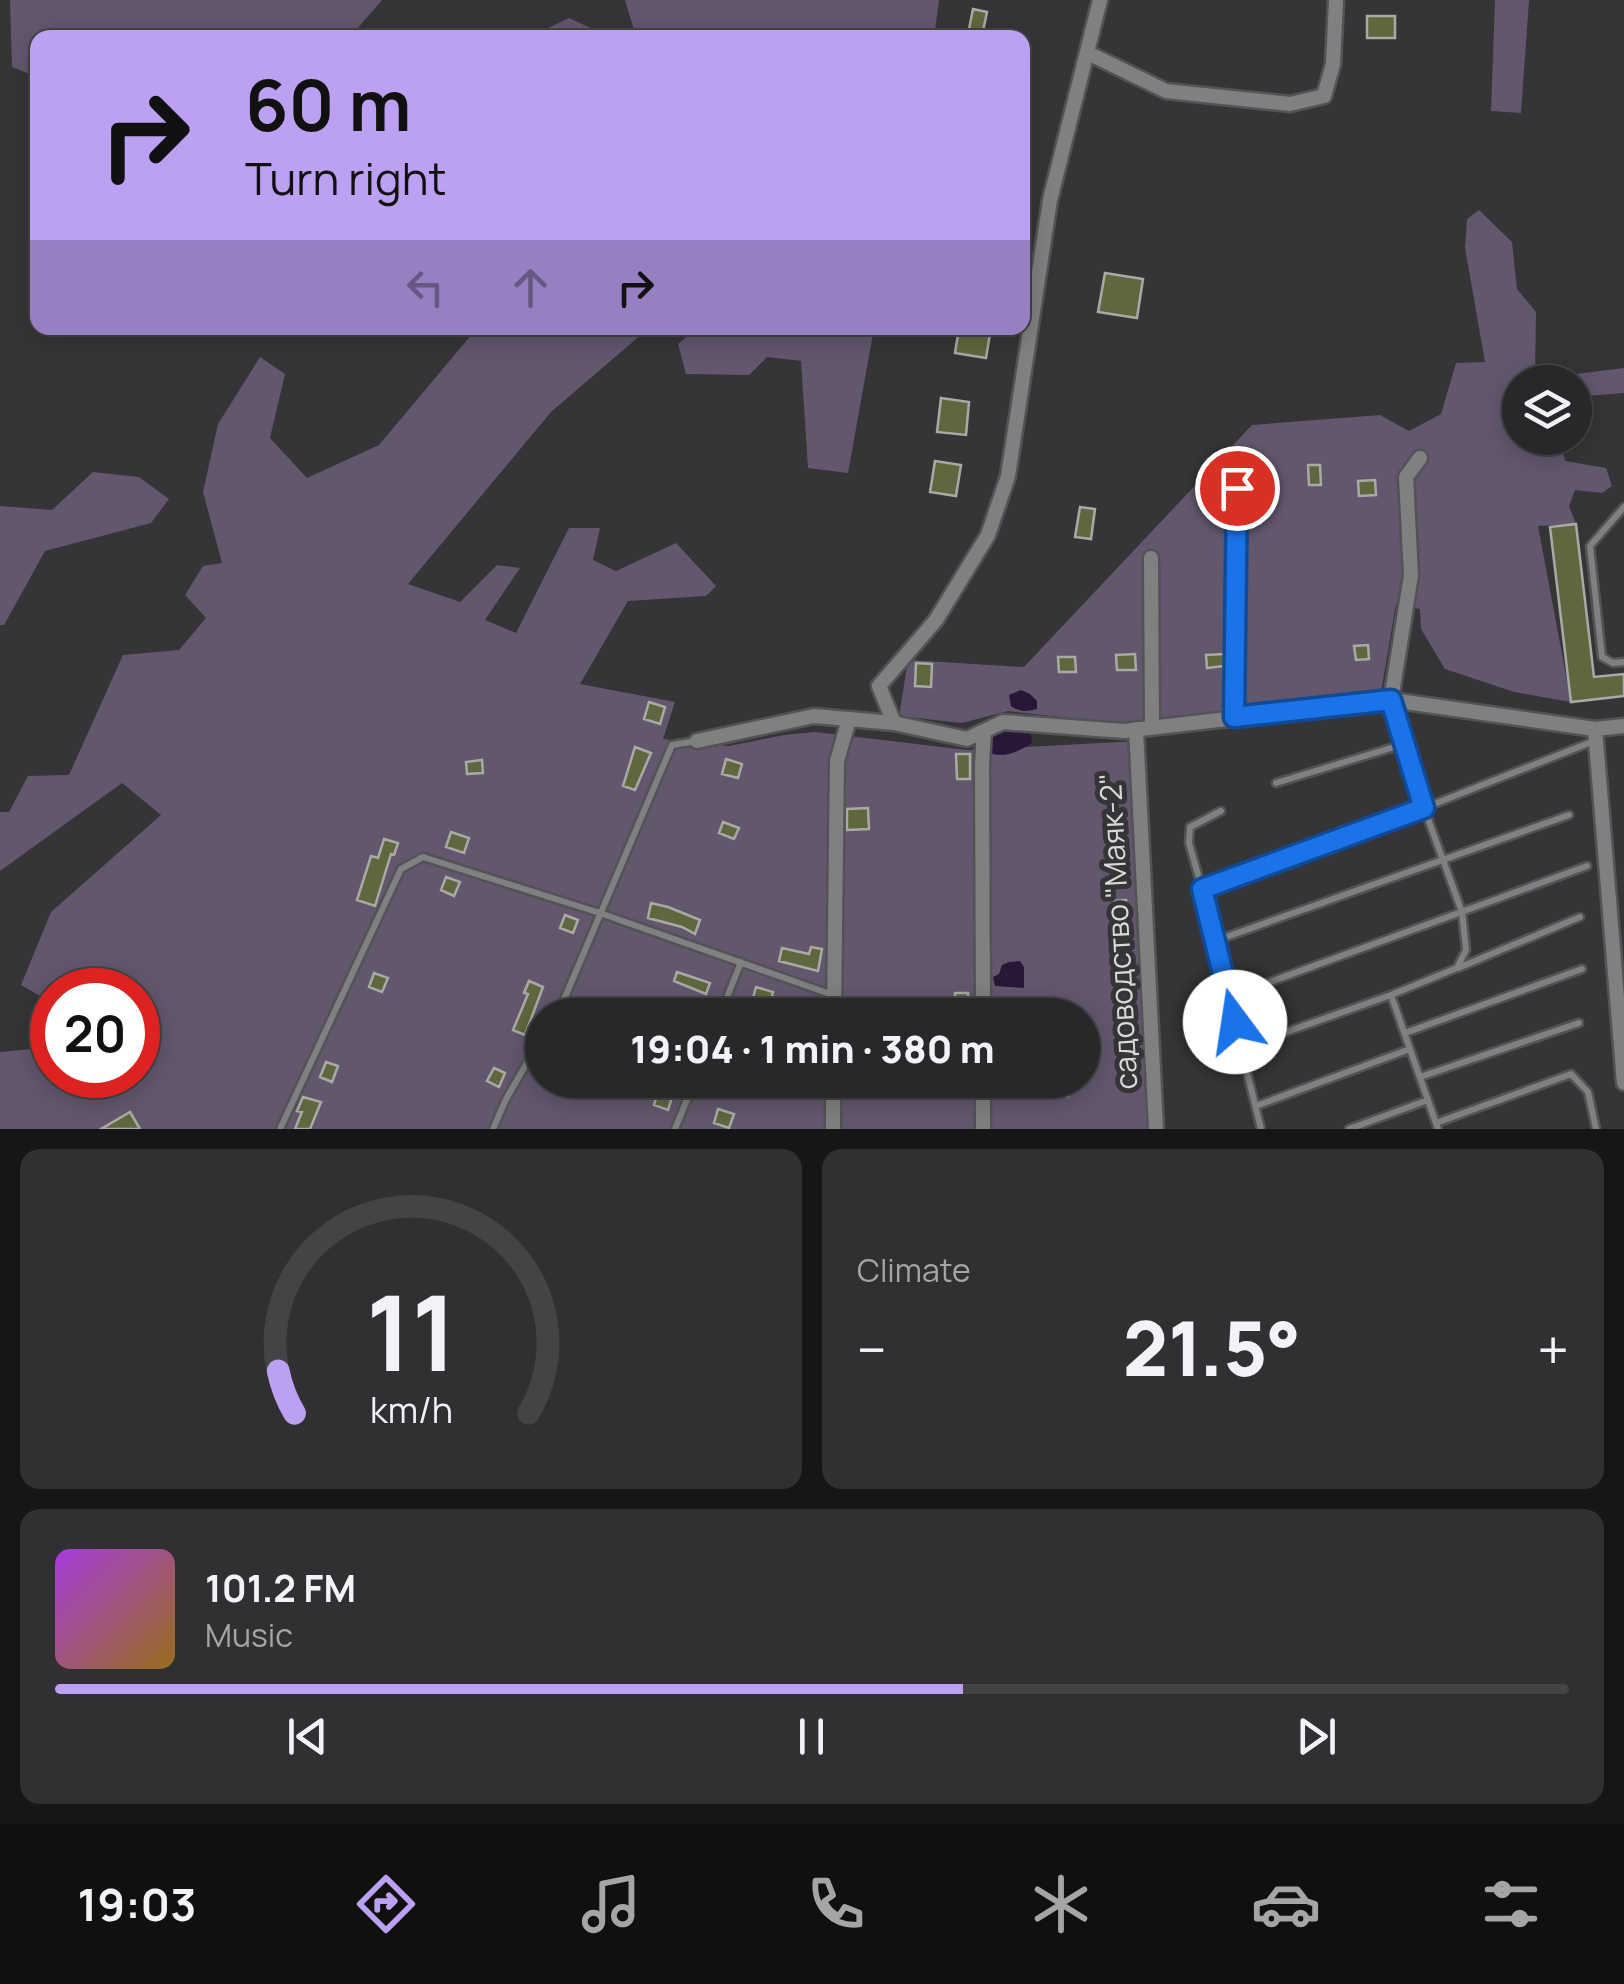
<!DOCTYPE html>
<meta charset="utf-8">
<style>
:root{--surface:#282729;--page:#302f31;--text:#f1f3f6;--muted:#a5a5a8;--line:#444446;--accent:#bca0f2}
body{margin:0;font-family:Manrope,sans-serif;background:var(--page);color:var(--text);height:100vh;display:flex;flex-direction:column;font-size:38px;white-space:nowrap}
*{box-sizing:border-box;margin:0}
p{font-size:32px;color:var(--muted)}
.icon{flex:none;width:55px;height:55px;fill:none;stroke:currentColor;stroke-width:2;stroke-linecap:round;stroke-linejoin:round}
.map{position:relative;height:1129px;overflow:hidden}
.sheet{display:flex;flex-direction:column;gap:20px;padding:20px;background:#161517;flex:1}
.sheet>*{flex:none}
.banner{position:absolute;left:30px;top:30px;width:1000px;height:305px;border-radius:20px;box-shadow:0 5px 25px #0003,0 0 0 2px var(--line);background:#bca0f2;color:#111;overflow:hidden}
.tools{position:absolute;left:1502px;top:365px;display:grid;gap:20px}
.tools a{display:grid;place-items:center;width:90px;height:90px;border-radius:50%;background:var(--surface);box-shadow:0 5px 25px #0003,0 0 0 2px var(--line);font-size:50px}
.speed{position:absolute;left:30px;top:968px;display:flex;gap:20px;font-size:50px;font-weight:700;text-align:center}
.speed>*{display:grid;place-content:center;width:130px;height:130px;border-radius:50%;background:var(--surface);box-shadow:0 5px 25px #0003,0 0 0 2px var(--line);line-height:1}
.speed .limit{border:15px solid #d22;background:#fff;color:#111}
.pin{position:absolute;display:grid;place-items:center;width:85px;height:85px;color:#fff;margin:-42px;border:5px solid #fff;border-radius:50%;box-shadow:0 2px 10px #0007}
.me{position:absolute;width:110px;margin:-55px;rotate:346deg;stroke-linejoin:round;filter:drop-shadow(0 0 8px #0008)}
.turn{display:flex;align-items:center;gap:35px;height:210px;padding:0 50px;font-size:45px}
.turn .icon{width:130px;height:130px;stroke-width:2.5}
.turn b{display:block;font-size:70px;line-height:85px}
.lanes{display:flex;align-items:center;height:95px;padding:0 50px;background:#0003;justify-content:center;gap:50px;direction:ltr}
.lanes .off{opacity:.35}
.big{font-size:75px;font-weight:800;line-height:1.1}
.sheet .widget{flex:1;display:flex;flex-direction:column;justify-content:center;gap:15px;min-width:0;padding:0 35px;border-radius:20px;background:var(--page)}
.sheet .dial{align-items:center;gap:0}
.dial svg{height:260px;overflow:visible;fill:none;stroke:var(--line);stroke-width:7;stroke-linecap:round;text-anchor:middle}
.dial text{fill:var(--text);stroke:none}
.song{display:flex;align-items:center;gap:30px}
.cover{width:120px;height:120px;border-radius:15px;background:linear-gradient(135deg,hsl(280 70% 55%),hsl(40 70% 35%))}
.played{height:10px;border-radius:5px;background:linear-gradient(90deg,var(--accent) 60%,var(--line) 60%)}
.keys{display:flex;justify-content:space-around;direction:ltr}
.heat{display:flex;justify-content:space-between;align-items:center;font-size:55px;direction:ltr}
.sheet .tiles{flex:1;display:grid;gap:20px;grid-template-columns:1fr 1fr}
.widget:last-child{grid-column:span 2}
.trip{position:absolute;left:525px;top:998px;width:575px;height:100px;border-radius:50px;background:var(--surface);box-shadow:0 5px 25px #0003,0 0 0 2px var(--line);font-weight:800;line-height:100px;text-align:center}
.dock{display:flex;height:160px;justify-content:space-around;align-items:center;background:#101010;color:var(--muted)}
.dock .icon{width:70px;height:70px}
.dock .selected{color:var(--accent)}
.dock b{font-size:45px;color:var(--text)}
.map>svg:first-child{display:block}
.green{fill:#62576d;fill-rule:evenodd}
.water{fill:#281736}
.building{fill:#5f673e;stroke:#a9aaa6;stroke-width:2.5}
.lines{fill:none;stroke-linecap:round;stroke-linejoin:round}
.service-casing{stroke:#535255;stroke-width:11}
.minor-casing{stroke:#535255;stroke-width:19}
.service{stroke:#807f81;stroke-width:6}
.minor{stroke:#807f81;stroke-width:14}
.route-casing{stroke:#114b97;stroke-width:25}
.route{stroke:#1a73e8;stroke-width:18}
.labels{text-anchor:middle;stroke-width:10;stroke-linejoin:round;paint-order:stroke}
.street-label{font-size:30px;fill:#dad9db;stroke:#353437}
</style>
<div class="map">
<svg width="1624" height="1129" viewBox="0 0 1624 1129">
<rect width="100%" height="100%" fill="#353437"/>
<!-- green -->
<path class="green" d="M 10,0 L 382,0 L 350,37 L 38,38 L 37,77 L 12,67 Z
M 625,0 L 939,0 L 934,38 L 636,37 Z
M 1495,0 L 1529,0 L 1521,113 L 1491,111 Z
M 569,18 L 595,30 L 598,37 L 540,37 L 544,30 Z
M 1479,210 L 1512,242 L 1517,289 L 1536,312 L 1535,379 L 1624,368 L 1624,393 L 1575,397 L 1575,382 L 1520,382 L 1520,438 L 1560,438 L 1565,461 L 1606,468 L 1612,486 L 1602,493 L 1575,490 L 1569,506 L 1576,524 L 1538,526 L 1571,702 L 1514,692 L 1445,669 L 1421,629 L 1420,609 L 1396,604 L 1381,692 L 1120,724 L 1008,711 L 962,723 L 899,716 L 908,660 L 1024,667 L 1252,425 L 1380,415 L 1409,431 L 1441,414 L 1456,363 L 1485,362 L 1465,248 L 1467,219 Z
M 477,328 L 649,328 L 551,412 L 408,584 L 460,602 L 497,565 L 520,568 L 485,620 L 516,633 L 569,528 L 600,528 L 593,560 L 616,571 L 676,543 L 716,586 L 706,596 L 628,601 L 580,684 L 675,702 L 663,739 L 729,746 L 784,735 L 815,732 L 967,750 L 1139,741 L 1154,1129 L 0,1129 L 0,1052 L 52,1047 L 52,1075 L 138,1075 L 138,990 L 52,990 L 52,1003 L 21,985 L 51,912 L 161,815 L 122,783 L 0,871 L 0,812 L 9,812 L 28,776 L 69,775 L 123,655 L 179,650 L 206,618 L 185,595 L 203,566 L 222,563 L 203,492 L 218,424 L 260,357 L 285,374 L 270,438 L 307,478 L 379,445 ZM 542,1015 L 1082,1015 L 1082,1080 L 542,1080 Z
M 697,328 L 874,328 L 848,473 L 808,468 L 801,361 L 767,357 L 749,375 L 686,374 L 678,344 Z
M 93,472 L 139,477 L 169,499 L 151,523 L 45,551 L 4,625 L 0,625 L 0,506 L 52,510 Z"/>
<!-- water -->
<path class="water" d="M 1021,690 L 1030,694 L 1037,701 L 1037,709 C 1026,712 1020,712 1011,706 L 1009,695 Z
M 1018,731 L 1031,734 L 1032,743 C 1017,752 1004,759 987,752 L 988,738 L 1002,732 Z
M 1020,961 L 1024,967 L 1024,988 L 995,986 L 993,977 L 999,974 L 1002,965 L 1009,962 Z"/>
<!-- building -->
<path class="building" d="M 973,9 L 987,12 L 982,36 L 968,34 Z
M 1367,16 L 1395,16 L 1395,38 L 1367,38 Z
M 1105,273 L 1143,279 L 1137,318 L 1098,312 Z
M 959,328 L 991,328 L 986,358 L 955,353 Z
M 941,398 L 969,402 L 966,435 L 937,432 Z
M 935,461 L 961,465 L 956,496 L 930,492 Z
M 1308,465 L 1320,465 L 1321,485 L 1309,485 Z
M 1273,471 L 1277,487 L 1260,491 L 1256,475 Z
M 1375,480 L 1376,495 L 1359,496 L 1358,481 Z
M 1080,507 L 1095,509 L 1091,539 L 1075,537 Z
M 1576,524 L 1594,677 L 1624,674 L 1624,696 L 1571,702 L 1550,527 Z
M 1368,645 L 1369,659 L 1356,660 L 1354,646 Z
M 1135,654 L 1136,670 L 1117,670 L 1116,655 Z
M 1224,654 L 1224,666 L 1207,668 L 1206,655 Z
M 1058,657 L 1075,657 L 1076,672 L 1059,672 Z
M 916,663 L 932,664 L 931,687 L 915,686 Z
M 649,702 L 665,707 L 660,724 L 644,719 Z
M 635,747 L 651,753 L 635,790 L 623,786 Z
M 956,754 L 970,754 L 970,779 L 957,779 Z
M 726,759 L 742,764 L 738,778 L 722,774 Z
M 482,760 L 483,773 L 467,774 L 466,762 Z
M 868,808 L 869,829 L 847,830 L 847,809 Z
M 723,822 L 739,828 L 734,839 L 719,833 Z
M 451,832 L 469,838 L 464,853 L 446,847 Z
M 384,839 L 398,843 L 394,855 L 391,854 L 375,906 L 357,900 L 371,856 L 378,858 Z
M 1123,855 L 1124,869 L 1106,870 L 1106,856 Z
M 446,877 L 460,882 L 454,896 L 441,890 Z
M 1126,900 L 1131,940 L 1118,941 L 1114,901 Z
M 651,903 L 668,907 L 700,920 L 695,934 L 682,927 L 648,918 Z
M 565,915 L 578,920 L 573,933 L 560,928 Z
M 811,947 L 822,949 L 818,971 L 779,961 L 782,948 L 809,954 Z
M 677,972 L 710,983 L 706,994 L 674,981 Z
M 374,973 L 388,978 L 382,992 L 369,987 Z
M 529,981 L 543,987 L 525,1035 L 513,1030 L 528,994 L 524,993 Z
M 756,987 L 773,992 L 769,1007 L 752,1002 Z
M 955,993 L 968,993 L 968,1008 L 955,1008 Z
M 326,1062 L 338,1066 L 332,1082 L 320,1077 Z
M 494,1068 L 505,1073 L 499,1087 L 487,1081 Z
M 710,1080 L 725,1080 L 720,1096 L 706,1092 Z
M 1051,1084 L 1067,1084 L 1068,1096 L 1052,1096 Z
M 658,1092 L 672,1097 L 668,1110 L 654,1105 Z
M 303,1097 L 321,1102 L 310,1129 L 295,1129 L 302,1112 L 297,1111 Z
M 718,1109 L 734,1114 L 729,1128 L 714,1123 Z
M 130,1112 L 140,1129 L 101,1129 Z"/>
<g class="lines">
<defs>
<path id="service" d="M 1624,507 L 1590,546 L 1602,657 L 1613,663 L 1624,662
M 1276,783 L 1404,744
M 1221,811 L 1190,827 L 1189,843 L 1202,889 L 1261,1129
M 1202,889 L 1424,808 L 1594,741
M 1215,941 L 1569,815
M 1458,968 L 1580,917
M 1391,995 L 1438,1129
M 1229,997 L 1587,866
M 555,1015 L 563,1002 L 672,745 L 696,741
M 720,1015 L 741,962
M 1405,1033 L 1582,969
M 1241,1048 L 1391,995 L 1457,968 L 1466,950 L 1462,912 L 1424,808 L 1392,703
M 1420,1077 L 1579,1023
M 1256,1106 L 1410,1049
M 1436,1123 L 1571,1074 L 1588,1092 L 1596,1129
M 280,1129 L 401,869 L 423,857 L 600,913 L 833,995
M 493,1129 L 506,1099 L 542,1037
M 675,1129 L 695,1080
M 1349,1129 L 1428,1100"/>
<path id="minor" d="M 1088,53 L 1166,91 L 1290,104 L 1324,96 L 1333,64 L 1336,0
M 1151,558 L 1152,727
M 1391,700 L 1411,575 L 1406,477 L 1420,458
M 1234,717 L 1237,487
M 894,723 L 879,686 L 936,620 L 988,535 L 1008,476 L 1050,200 L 1100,0
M 1136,729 L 1156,1129
M 1595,729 L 1624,1083
M 697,741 L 814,716 L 894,723 L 967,739 L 1003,722 L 1124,731 L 1391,700 L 1595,729 L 1624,726
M 834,1015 L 837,761 L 849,719
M 983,1015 L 982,765 L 984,731
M 983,1080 L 983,1129
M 833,1129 L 833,1080"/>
</defs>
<!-- service casing -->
<use href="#service" class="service-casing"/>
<!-- minor casing -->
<use href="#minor" class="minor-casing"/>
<!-- service -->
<use href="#service" class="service"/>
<!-- minor -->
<use href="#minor" class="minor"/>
</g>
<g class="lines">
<defs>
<path id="route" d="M 1235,1022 L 1202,889 L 1424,808 L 1391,700 L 1234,717 L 1237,488"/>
</defs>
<!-- route casing -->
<use href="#route" class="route-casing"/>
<!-- route -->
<use href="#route" class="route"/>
</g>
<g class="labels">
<!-- street labels -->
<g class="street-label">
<text transform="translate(1119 931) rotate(-93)" y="10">садоводство "Маяк-2"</text>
</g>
</g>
</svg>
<div class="tools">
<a><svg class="icon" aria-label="layers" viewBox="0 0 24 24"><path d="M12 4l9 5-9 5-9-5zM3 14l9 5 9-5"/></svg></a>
</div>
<div class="speed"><div class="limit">20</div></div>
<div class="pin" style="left:1237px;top:488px;background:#d93025"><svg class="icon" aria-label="arrive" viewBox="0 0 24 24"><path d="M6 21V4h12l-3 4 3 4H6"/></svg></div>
<svg class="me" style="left:1235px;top:1022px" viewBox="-20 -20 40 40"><circle r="19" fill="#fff"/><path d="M0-13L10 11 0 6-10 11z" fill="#1a73e8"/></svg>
<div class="trip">19:04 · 1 min · 380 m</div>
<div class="banner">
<div class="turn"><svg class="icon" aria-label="right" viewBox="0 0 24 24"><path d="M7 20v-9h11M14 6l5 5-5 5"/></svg><div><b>60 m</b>Turn right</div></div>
<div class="lanes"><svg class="icon off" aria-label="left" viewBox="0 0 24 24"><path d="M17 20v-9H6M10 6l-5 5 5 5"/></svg><svg class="icon off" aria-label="ahead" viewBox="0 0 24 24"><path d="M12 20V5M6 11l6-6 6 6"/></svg><svg class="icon" aria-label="right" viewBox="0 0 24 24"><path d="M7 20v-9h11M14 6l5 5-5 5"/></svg></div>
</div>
</div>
<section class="sheet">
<div class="tiles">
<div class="widget dial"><svg viewBox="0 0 100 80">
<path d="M14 69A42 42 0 1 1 86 69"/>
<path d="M14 69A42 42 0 0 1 9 56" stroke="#bca0f2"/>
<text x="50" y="56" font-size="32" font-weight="700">11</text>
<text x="50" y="72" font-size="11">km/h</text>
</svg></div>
<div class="widget"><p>Climate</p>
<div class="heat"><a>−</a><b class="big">21.5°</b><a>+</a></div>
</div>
<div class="widget">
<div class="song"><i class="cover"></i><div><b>101.2 FM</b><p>Music</p></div></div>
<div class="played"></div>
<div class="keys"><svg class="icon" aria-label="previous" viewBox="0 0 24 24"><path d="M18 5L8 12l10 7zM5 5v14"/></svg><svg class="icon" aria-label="pause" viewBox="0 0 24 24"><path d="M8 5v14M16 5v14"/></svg><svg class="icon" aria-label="next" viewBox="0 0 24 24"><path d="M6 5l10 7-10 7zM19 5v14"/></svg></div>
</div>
</div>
</section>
<nav class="dock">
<b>19:03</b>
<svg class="icon selected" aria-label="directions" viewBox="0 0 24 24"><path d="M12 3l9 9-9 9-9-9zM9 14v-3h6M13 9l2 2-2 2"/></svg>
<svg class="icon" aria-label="music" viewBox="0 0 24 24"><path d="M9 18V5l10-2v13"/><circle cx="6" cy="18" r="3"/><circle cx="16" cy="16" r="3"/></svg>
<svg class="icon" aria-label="phone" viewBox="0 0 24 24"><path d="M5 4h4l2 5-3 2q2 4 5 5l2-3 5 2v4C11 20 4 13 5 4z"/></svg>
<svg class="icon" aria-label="climate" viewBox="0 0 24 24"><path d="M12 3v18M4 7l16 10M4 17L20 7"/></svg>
<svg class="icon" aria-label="car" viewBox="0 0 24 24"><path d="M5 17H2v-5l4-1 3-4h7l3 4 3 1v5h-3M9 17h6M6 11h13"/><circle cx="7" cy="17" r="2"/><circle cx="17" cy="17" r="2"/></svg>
<svg class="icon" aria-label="filters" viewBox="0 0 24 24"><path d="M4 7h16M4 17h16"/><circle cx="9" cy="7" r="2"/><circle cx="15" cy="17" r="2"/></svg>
</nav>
